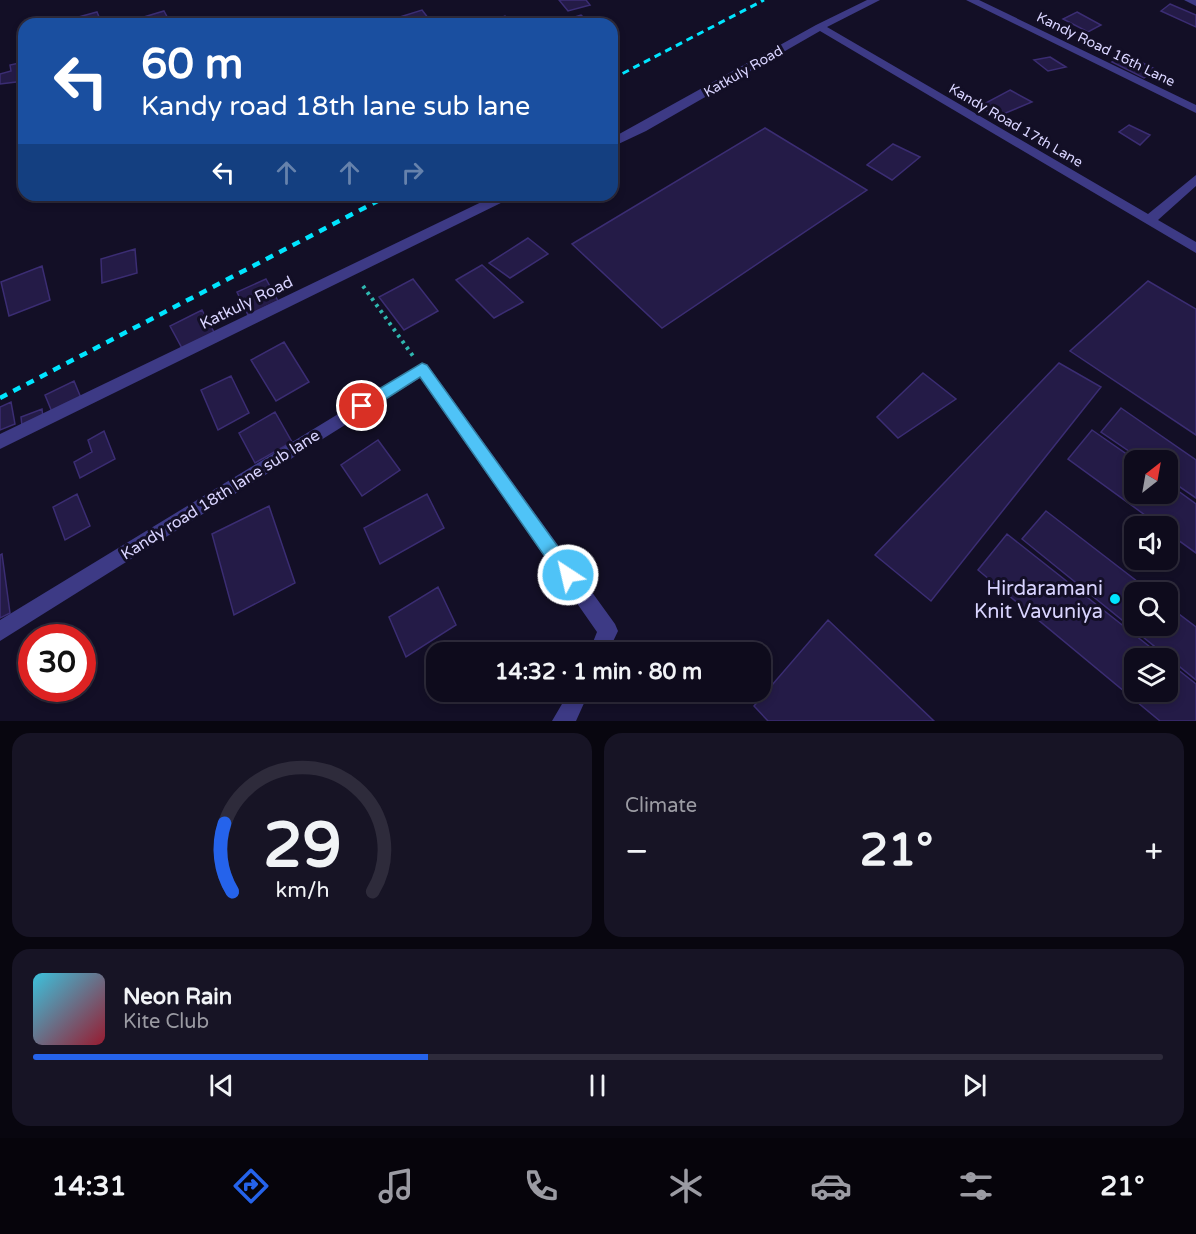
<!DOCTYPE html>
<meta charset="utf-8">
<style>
:root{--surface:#0e0b1c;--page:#171425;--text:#f1f3f6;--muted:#9b9ba3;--line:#2e2b3b;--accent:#2563eb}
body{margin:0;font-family:"Varela Round",sans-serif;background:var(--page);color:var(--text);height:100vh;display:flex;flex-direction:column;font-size:22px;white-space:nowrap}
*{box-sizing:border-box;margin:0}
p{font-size:20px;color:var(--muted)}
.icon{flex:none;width:33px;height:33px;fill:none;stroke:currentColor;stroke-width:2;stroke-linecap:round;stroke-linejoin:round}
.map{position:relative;height:721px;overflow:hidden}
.side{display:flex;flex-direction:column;gap:12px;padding:12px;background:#08060f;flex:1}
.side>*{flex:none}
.top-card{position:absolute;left:18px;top:18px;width:600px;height:183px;border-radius:18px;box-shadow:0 3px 9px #0003,0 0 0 2px var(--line);background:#1a4fa0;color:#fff;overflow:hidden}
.needle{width:39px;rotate:31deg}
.buttons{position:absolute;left:1124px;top:450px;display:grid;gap:12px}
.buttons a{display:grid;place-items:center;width:54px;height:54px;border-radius:12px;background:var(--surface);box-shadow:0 3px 9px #0003,0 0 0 2px var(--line);font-size:30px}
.speed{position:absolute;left:18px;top:624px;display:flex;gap:12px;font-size:30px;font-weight:700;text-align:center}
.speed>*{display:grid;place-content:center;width:78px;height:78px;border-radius:50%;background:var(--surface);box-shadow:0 3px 9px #0003,0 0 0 2px var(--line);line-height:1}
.speed .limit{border:9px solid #d22;background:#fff;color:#111}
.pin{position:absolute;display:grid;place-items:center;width:51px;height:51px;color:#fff;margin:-26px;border:3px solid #fff;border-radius:50%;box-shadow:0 2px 6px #0007}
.me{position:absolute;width:66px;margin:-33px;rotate:325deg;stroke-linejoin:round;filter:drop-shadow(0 0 4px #0008)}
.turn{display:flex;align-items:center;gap:21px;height:126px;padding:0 24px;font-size:27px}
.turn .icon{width:78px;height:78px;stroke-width:2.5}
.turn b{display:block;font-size:42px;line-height:51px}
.lanes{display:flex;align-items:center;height:57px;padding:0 24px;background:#0003;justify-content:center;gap:30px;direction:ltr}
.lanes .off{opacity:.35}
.big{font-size:45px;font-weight:700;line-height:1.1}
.side .tile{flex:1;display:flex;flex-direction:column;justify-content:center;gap:9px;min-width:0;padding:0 21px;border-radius:18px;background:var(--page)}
.side .dial{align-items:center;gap:0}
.dial svg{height:156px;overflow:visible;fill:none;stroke:var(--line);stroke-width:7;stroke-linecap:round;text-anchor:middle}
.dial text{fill:var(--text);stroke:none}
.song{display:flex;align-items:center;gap:18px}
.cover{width:72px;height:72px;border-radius:9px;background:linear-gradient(135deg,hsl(190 70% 55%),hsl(350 70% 35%))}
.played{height:6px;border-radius:3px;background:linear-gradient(90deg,var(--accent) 35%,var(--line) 35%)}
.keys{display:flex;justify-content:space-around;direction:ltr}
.heat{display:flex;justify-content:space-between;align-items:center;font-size:33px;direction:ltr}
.side .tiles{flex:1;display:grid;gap:12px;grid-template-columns:1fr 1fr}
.tile:last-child{grid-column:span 2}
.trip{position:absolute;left:426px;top:642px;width:345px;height:60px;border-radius:18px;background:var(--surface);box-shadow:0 3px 9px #0003,0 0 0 2px var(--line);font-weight:700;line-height:60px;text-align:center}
.tab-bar{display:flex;height:96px;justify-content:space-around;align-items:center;background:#06040b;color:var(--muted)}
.tab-bar .icon{width:42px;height:42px}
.tab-bar .on{color:var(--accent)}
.tab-bar b{font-size:27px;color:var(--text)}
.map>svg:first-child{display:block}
.building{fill:#241b47;stroke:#3b2d73;stroke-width:1.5}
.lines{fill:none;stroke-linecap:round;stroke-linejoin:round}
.path{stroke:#2fb8b0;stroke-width:4;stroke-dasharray:3 4.5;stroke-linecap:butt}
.street{fill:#3d3a85;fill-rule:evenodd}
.rail-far1{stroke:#00e5ff;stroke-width:3;stroke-dasharray:7 5;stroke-linecap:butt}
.rail{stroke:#00e5ff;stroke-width:4.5;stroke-dasharray:8 7;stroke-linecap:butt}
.route{fill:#4fc3f7;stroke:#337fa1;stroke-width:1.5}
.poi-dot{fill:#00e5ff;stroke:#130f26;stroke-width:2}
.labels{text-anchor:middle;stroke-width:6;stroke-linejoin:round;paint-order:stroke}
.far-street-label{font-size:14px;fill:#d9d4ff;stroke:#130f26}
.street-label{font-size:16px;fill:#d9d4ff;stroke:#130f26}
.near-poi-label{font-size:20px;fill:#d9d4ff;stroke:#130f26;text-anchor:end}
</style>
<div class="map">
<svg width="1196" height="721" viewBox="0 0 1196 721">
<rect width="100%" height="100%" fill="#130f26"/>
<!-- building -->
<path class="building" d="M 559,0 L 586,0 L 590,5 L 568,11 Z
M 1170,4 L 1196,15 L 1196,27 L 1161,11 Z
M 422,10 L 432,23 L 405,24 L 400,17 Z
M 164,11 L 171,24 L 139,24 L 137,19 Z
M 97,12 L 102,24 L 72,24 L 71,19 Z
M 1077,12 L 1101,25 L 1088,32 L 1063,19 Z
M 581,15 L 591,24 L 555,23 Z
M 505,16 L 514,24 L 484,24 Z
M 1125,54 L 1157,70 L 1144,78 L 1112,62 Z
M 1050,57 L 1066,67 L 1048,71 L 1034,60 Z
M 24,62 L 24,81 L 0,84 L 0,74 L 11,71 L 10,65 Z
M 1010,90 L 1032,102 L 996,117 L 980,106 Z
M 1129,125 L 1150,135 L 1140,145 L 1119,132 Z
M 765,128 L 867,190 L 662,328 L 572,244 Z
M 893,144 L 920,157 L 892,180 L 867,165 Z
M 528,238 L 548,254 L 510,278 L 489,263 Z
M 135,249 L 137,273 L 102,283 L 101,259 Z
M 482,265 L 523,302 L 494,318 L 456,280 Z
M 42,266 L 50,300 L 9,316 L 1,282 Z
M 266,279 L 278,301 L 248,315 L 237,292 Z
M 413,279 L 438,311 L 404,330 L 379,297 Z
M 1148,281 L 1196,309 L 1196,435 L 1070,351 Z
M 202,310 L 215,334 L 183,350 L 170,326 Z
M 284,342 L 309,382 L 276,401 L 251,360 Z
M 1059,363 L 1101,387 L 931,601 L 875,555 Z
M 923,373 L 956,399 L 898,438 L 877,417 Z
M 231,376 L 249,413 L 218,430 L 201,390 Z
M 74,381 L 81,398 L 52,412 L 45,395 Z
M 11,402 L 15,424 L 0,430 L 0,407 Z
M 1121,408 L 1196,460 L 1196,498 L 1167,478 L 1167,460 L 1142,460 L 1101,432 Z
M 42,409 L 43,418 L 22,426 L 21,417 Z
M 275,412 L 292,442 L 255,463 L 239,433 Z
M 1092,430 L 1135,460 L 1134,494 L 1167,494 L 1167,483 L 1196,504 L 1196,553 L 1167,532 L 1167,526 L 1160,526 L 1068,459 Z
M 104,431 L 115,459 L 80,478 L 74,462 L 92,452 L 88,440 Z
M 378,440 L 400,470 L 362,496 L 341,465 Z
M 77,494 L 90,526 L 65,540 L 53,507 Z
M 427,494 L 444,528 L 380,564 L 364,528 Z
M 269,506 L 295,583 L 234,615 L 212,534 Z
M 1046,511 L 1151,592 L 1134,592 L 1134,626 L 1167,626 L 1167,605 L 1196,627 L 1196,680 L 1022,539 Z
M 1007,534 L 1164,658 L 1134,658 L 1134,692 L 1167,692 L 1167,661 L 1196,684 L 1196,721 L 1160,721 L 978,570 Z
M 2,554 L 10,613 L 0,618 L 0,555 Z
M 438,587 L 456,625 L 406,657 L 389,617 Z
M 828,620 L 934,721 L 768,721 L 754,706 Z"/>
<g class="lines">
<!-- path -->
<path class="path" d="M 363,286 L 413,356"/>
<!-- street -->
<path class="street" d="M 867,0 L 880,0 L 827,27 L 1148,214 L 1196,175 L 1196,186 L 1158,220 L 1196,242 L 1196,253 L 820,31 L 646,131 L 612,147 L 612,138 L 816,25 Z
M 966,0 L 979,0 L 1196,105 L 1196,113 Z
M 1184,0 L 1196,0 L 1196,6 Z
M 496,195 L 513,195 L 511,198 L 0,449 L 0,434 Z
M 422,363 L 427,364 L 615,624 L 618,631 L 608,652 L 589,652 L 597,632 L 420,378 L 0,641 L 0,620 Z
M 569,692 L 589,692 L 576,721 L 552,721 Z"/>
<!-- rail-far1 -->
<path class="rail-far1" d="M 612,79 L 764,0"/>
<!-- rail -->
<path class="rail" d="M 0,398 L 389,195"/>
</g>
<!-- route -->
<path class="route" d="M 422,363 L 427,365 L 574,569 L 576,575 L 574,581 L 568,583 L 562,581 L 420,377 L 367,411 L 362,413 L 357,411 L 355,406 L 357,402 Z"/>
<!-- markers -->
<circle class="poi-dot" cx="1115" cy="599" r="6"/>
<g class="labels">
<!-- far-street labels -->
<g class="far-street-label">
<text transform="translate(1106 49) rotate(26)" y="5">Kandy Road 16th Lane</text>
<text transform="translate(743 71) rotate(-30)" y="5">Katkuly Road</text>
<text transform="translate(1016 125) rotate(30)" y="5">Kandy Road 17th Lane</text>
</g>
<!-- street labels -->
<g class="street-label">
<text transform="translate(246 302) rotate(-26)" y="6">Katkuly Road</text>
<text transform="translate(220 494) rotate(-32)" y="6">Kandy road 18th lane sub lane</text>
</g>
<!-- near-poi labels -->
<g class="near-poi-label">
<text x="1103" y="595">Hirdaramani<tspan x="1103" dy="23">Knit Vavuniya</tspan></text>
</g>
</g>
</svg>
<div class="buttons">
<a><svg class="needle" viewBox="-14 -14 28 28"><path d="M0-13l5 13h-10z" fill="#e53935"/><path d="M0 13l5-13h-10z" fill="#9b9ba3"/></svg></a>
<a><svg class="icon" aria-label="sound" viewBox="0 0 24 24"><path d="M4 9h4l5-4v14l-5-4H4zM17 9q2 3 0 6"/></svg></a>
<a><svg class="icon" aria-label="search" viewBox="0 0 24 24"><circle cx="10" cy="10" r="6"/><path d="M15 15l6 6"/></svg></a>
<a><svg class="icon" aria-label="layers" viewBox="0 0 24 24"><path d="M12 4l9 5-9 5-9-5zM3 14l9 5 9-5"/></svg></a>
</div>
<div class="speed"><div class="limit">30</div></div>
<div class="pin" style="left:362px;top:406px;background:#d93025"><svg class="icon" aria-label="arrive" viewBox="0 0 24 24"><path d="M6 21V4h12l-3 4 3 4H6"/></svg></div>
<svg class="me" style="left:568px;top:575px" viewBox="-20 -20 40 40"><circle r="17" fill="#4fc3f7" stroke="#fff" stroke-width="3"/><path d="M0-11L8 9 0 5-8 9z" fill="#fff"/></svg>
<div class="trip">14:32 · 1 min · 80 m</div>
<div class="top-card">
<div class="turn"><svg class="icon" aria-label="left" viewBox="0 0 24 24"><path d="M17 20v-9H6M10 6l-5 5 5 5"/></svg><div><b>60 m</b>Kandy road 18th lane sub lane</div></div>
<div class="lanes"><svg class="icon" aria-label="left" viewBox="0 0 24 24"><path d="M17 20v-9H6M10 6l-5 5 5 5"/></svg><svg class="icon off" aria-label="ahead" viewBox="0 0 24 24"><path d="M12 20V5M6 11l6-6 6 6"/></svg><svg class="icon off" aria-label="ahead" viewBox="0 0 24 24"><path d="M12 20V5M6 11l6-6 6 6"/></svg><svg class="icon off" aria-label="right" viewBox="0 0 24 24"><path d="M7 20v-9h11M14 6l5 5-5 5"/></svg></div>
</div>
</div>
<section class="side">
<div class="tiles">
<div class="tile dial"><svg viewBox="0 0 100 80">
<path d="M14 69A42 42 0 1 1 86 69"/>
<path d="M14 69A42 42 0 0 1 10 34" stroke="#2563eb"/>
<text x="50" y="56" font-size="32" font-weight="700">29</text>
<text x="50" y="72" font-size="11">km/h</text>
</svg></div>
<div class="tile"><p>Climate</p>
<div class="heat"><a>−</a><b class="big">21°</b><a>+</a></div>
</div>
<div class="tile">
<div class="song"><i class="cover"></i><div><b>Neon Rain</b><p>Kite Club</p></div></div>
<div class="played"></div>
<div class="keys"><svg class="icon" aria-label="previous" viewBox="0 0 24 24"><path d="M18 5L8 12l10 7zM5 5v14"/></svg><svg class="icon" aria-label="pause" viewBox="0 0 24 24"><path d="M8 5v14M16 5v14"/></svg><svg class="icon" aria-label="next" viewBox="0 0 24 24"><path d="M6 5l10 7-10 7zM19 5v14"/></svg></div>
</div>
</div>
</section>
<nav class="tab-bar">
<b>14:31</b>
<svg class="icon on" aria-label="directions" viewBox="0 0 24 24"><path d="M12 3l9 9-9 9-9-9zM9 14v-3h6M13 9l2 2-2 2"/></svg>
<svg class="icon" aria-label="music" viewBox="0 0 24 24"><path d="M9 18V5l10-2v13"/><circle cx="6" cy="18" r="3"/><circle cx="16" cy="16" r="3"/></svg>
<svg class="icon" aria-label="phone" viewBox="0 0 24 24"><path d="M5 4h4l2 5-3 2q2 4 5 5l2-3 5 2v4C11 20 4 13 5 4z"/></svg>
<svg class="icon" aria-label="climate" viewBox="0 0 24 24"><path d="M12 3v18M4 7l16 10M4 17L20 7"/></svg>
<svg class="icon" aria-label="car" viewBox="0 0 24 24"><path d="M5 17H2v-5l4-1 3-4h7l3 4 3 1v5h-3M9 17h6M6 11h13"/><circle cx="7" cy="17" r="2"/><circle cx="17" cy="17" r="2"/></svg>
<svg class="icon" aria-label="filters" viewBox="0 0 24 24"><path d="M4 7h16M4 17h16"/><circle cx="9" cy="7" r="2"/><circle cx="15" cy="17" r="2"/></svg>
<b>21°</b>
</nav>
